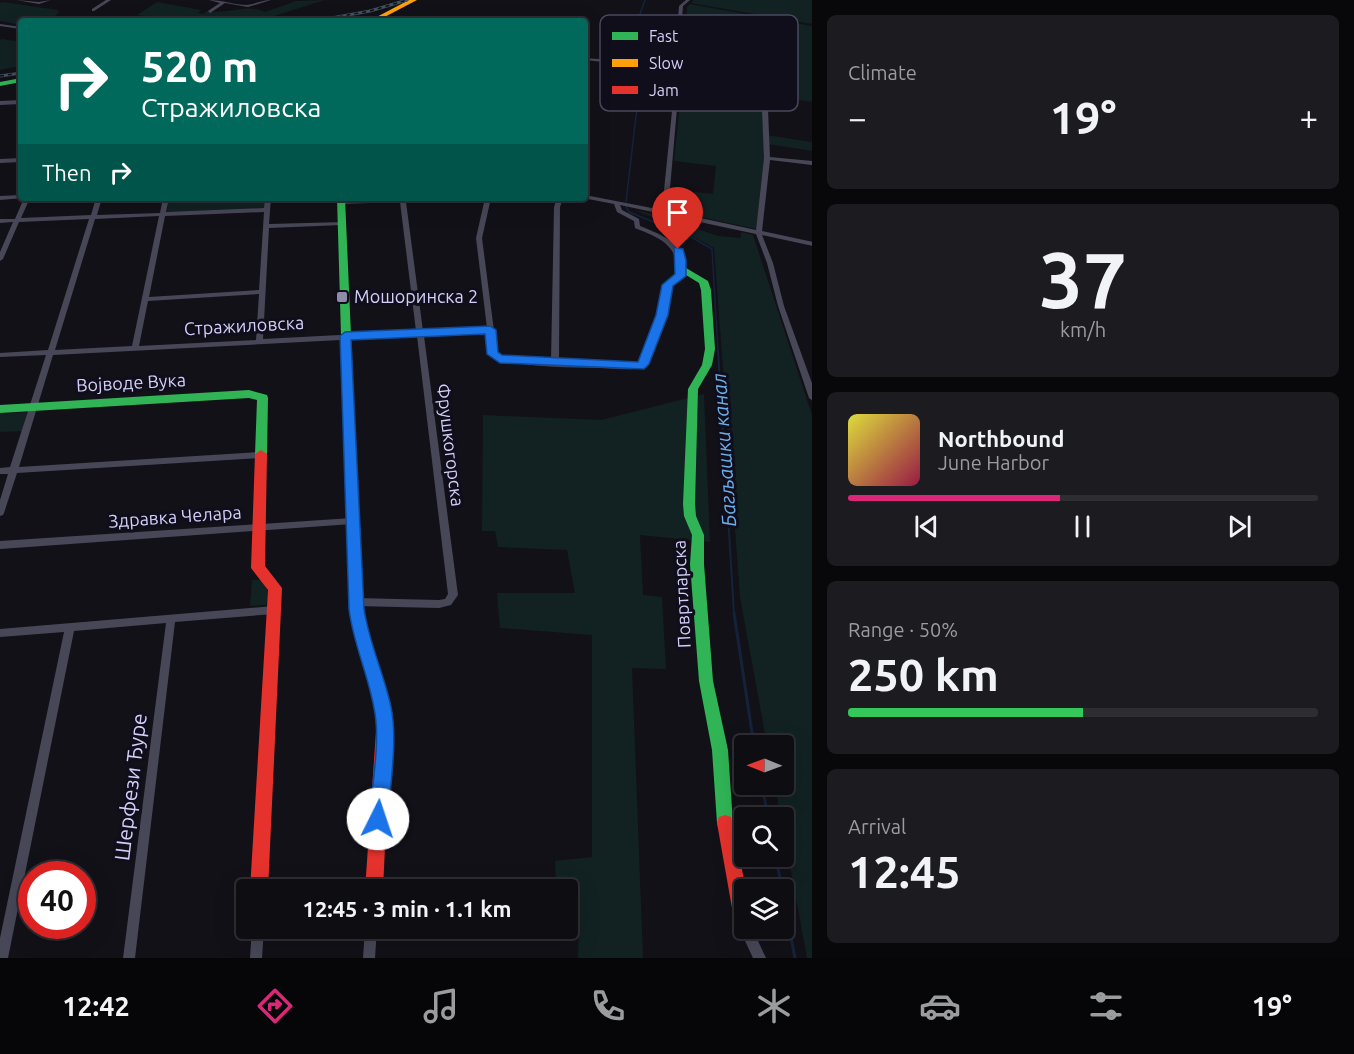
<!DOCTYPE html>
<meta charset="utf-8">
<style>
:root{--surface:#0e0d12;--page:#1c1b20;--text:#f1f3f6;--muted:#9b9c9f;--line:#2e2d32;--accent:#db2777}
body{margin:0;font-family:Ubuntu,sans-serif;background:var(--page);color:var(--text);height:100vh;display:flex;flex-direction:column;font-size:22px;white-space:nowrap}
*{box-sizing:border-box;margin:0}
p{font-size:20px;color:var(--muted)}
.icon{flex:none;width:33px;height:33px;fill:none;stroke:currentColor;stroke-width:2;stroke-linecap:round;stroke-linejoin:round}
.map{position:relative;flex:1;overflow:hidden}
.details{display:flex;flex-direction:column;gap:15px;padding:15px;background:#08070a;width:542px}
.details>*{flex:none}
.banner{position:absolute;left:18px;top:18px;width:570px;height:183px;border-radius:6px;box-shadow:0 6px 24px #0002,0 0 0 2px var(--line);background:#00695c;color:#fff;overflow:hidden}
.needle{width:39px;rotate:271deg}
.buttons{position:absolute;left:734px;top:735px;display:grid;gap:12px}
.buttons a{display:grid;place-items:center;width:60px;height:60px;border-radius:6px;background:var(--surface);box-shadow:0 6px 24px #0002,0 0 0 2px var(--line);font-size:30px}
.speed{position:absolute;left:18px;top:861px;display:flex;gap:12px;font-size:30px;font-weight:700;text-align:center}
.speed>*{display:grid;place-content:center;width:78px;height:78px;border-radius:50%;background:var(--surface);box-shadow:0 6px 24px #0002,0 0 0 2px var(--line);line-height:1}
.speed .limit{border:9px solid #d22;background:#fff;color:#111}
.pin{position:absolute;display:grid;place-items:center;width:51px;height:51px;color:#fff;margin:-62px -26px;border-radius:50% 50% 50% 0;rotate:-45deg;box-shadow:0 0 6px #0007}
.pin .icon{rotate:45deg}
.me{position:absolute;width:66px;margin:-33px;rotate:4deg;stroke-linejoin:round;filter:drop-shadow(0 0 4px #0008)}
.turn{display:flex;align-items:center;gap:21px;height:126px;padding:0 24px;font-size:27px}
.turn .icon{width:78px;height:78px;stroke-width:2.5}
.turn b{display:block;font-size:42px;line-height:51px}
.then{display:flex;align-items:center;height:57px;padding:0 24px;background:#0003;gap:12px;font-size:22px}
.big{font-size:45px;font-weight:700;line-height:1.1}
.details .widget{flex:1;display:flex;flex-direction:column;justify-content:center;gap:9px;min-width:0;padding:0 21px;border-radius:9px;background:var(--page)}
.details .dial{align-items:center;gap:0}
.dial b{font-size:78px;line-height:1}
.song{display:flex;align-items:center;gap:18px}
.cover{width:72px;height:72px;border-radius:9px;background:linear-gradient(135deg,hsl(60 70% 55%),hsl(340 70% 35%))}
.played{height:6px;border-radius:3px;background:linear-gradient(90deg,var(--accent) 45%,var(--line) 45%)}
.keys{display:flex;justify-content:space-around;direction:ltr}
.heat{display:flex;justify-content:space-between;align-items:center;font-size:33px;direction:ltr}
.charge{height:9px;border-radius:4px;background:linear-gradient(90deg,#34c759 50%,var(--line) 0)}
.trip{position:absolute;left:236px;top:879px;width:342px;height:60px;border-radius:6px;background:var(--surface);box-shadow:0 6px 24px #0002,0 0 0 2px var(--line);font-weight:700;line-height:60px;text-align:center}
.dock{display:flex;height:96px;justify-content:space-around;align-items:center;background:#060507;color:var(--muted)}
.dock .icon{width:42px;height:42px}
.dock .on{color:var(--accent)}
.dock b{font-size:27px;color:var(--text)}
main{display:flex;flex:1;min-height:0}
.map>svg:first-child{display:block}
.green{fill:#122122}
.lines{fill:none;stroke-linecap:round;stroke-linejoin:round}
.stream-far2{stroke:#14233b;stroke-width:1.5}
.stream-far1{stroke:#14233b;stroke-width:2}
.stream{stroke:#14233b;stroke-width:3}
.street{fill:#484758;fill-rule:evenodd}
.fast{fill:#30b455;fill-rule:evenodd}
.slow{fill:#ff9f0a;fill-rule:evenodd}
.jam{fill:#e5322d;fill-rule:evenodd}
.rail-casing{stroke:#42525e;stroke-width:3}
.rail{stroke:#100e1b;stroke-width:1.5;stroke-dasharray:4;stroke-linecap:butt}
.route{fill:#1a73e8;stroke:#114b97;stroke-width:1.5}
.poi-dot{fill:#8f8caa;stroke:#100e1b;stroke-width:2}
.labels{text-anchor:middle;stroke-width:6;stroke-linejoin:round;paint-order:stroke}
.poi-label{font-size:18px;fill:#d3cff8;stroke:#100e1b;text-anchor:start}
.street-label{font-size:18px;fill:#d3cff8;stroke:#100e1b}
.water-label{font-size:20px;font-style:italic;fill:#6aafeb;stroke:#100e1b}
.near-street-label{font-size:21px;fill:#d3cff8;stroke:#100e1b}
.key{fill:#100e1b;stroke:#4a485d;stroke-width:1.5}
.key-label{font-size:16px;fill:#d3cff8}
</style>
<main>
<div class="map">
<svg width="813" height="958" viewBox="0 0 813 958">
<rect width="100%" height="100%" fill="#121118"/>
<!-- green -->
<path class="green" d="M 325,0 L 258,21 L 138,21 L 144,16 L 137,15 L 157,2 L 201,10 L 198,13 L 203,14 L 207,11 C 227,15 247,3 265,12 L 296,1 Z
M 694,0 L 812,0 L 812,24 L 691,3 Z
M 3,2 L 58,10 L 59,12 L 50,21 L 21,21 L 21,25 L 0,21 L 0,3 Z
M 690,4 L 812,26 L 812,102 L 792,99 L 793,84 L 771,79 C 765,101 759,122 766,143 L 756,229 L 673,211 L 675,190 L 713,194 L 716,166 L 674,161 L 687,36 L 687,7 Z
M 2,39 L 21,42 L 21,66 L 0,70 L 0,40 Z
M 766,135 L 812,142 L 812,151 L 768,144 Z
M 169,198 L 264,198 L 264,208 L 167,212 Z
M 634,210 L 696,223 L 698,229 L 718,236 L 741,238 L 741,232 L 753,235 L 812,415 L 812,958 L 807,958 L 775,785 L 783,784 L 783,746 L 767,745 L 740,597 L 714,248 L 674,226 Z
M 704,394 L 710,542 L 640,535 L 643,595 L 662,597 L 666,669 L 632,668 L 643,958 L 578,958 L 579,911 L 567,910 L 567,890 L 556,889 L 555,861 L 592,857 L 592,635 L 500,628 L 497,593 L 575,593 L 567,550 L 498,547 L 495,531 L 482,531 L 483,415 L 601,420 Z
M 27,412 L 22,431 L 0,432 L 0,414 Z
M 252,580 L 263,580 C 268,588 269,596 266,605 L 250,606 Z"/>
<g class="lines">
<!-- stream-far2 -->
<path class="stream-far2" d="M 639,41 L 635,28 L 645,0
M 626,202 L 636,116 L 646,66 L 639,44
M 626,207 L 629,212 L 693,238 L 712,249 L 718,352"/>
<!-- stream-far1 -->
<path class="stream-far1" d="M 718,351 L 734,614"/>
<!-- stream -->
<path class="stream" d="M 734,613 L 754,746
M 762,784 L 768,818
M 776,856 L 782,890
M 783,896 L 795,958"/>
<!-- street -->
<path class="street" d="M 16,0 L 39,2 L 51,0 L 39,4 Z
M 106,0 L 111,0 L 94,11 L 92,11 L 92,9 Z
M 209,0 C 222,0 235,5 247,5 C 255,4 263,0 271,0 L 248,7 L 225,3 L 210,13 L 208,11 L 220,3 Z
M 686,0 L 690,0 L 683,6 L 681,30 L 683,40 L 668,211 L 756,230 L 764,158 L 762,110 L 771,80 L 775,79 L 768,110 L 770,157 L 813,161 L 813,165 L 770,160 L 762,231 L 813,242 L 813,246 L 762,235 L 773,263 L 784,306 L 813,386 L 813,401 L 809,398 L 778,306 L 767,263 L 756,234 L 620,205 L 622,210 L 639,219 L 640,226 C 667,237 685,243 683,276 L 670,286 L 665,315 L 646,366 C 633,372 613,368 599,368 C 565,367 524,368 491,357 L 488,332 L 424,336 L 458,595 L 451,605 L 439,608 L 356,606 L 353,605 L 351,602 L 353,599 L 356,598 L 439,600 L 445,599 L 448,594 L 417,336 L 53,355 L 19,467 L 262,452 L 266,455 L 262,458 L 17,473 L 4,513 L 3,515 L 0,516 L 0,500 L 8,474 L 0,474 L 0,468 L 10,467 L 46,355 L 0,357 L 0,353 L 48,350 L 89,219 L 19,222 L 3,259 L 0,261 L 0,252 L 13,222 L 0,223 L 0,219 L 15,219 L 24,198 L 30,198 L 21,218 L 91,215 L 96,198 L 102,198 L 97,215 L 160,213 L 163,198 L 169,198 L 166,212 L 264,208 L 265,198 L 271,198 L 269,224 L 344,222 L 345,223 L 342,225 L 269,228 L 263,339 L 416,331 L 400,202 L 340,204 L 339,203 L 342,201 L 407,198 L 445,198 L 442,200 L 406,202 L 423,331 L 487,328 L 476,238 L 485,198 L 491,198 L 482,238 L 497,354 L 518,358 L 551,361 L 554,207 L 557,198 L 563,198 L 560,207 L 559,361 L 628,364 L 640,363 L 659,315 L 664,285 L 677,275 C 679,245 660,238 635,228 L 634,221 L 617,212 L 614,204 L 583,198 L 585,198 L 585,195 L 662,210 L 679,42 L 628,45 L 612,63 L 585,60 L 585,58 L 611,60 L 625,43 L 679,39 L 677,30 L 679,6 ZM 264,212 L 259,290 L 149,297 L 165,216 ZM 159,216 L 132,346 L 55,350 L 95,219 ZM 259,294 L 256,340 L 139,346 L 148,301 Z
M 0,24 L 21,27 L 21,29 L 0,26 Z
M 21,100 L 21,104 L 0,105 L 0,101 Z
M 21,158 L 21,162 L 0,163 L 0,159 Z
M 21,195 L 21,198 L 23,198 L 0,200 L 0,196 Z
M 352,518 L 355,519 L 356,521 L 355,523 L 352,524 L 0,549 L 0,541 Z
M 274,606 L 277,607 L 279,610 L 277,613 L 274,614 L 175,622 L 135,958 L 123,958 L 166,623 L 74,631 L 8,958 L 0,958 L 0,938 L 64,632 L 0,637 L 0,629 Z
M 744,922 L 744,928 L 752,928 L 766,958 L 753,958 L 739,928 L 741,924 Z
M 252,928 L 264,928 L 262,958 L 250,958 Z
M 365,928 L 377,928 L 375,958 L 363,958 Z"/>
<!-- fast -->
<path class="fast" d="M 21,78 L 21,82 L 0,86 L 0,82 Z
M 337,198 L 345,198 L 363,609 L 391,717 L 389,722 L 384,724 L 379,722 L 377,717 L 349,609 Z
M 681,265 L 708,281 L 711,290 L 715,349 L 712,365 L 698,389 L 695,504 L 696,516 L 704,535 L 704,564 L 713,681 L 728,750 L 733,823 L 731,829 L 725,831 L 719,829 L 717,823 L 712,750 L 699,681 L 690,564 L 692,535 L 684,516 L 683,504 L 688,389 L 702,365 L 705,349 L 701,290 L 699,283 L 678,270 L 678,266 Z
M 249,390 L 267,395 L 268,398 L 267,454 L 261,458 L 255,454 L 257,400 L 249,398 L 0,413 L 0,405 Z"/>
<!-- slow -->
<path class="slow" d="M 409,0 L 417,0 L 377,21 L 369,21 Z"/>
<!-- jam -->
<path class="jam" d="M 261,450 L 267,454 L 265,566 L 282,588 L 268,890 L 250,890 L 268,590 L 251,568 L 255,454 Z
M 384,710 L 389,712 L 391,717 L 383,890 L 365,890 L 377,717 L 379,712 Z
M 725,815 L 731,817 L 733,823 L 746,890 L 744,890 L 744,928 L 751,928 L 750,931 L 744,934 L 738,931 L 735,925 L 717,823 L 719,817 Z"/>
<defs>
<path id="rail" d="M 315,21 L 370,11 L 407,0
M 0,76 L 21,73"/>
</defs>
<!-- rail casing -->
<use href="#rail" class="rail-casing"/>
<!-- rail -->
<use href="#rail" class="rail"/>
</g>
<!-- route -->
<path class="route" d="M 674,247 L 683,249 L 686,260 L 686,276 L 673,286 L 668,315 L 649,364 L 644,369 L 500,363 L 487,354 L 485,334 L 351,340 L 364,609 C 369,643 384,674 391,707 C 398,740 390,785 388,819 L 385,825 L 378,828 L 372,825 L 369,819 C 372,785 381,740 374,708 C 368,674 353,643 349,609 L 340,336 L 345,332 L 490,326 L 496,330 L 498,352 L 502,355 L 638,362 L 656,315 L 662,285 L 675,274 Z"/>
<!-- markers -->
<rect class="poi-dot" x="336" y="291" width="12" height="12" rx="3"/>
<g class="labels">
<!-- poi labels -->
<g class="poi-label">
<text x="354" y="303">Мошоринска 2</text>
</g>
<!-- street labels -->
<g class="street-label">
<text transform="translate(244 326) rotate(-3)" y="6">Стражиловска</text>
<text transform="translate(131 383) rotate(-3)" y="6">Војводе Вука</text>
<text transform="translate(450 445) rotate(83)" y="6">Фрушкогорска</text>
<text transform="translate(175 517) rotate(-4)" y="6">Здравка Челара</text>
<text transform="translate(682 594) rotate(-93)" y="6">Повртларска</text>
</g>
<!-- water labels -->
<g class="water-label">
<text transform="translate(724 450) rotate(-94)" y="7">Багљашки канал</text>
</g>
<!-- near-street labels -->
<g class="near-street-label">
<text transform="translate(131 787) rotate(-83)" y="7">Шерфези Ђуре</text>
</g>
</g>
<!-- legend -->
<rect x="600" y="15" width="198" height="96" rx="9" class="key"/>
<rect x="612" y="32" width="26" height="8" fill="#30b455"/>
<rect x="612" y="59" width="26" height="8" fill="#ff9f0a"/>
<rect x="612" y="86" width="26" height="8" fill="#e5322d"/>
<g class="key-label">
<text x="649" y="42">Fast</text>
<text x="649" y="69">Slow</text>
<text x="649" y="96">Jam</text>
</g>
</svg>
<div class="buttons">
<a><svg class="needle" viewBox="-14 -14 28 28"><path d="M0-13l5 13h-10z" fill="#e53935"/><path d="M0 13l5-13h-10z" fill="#9b9c9f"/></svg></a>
<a><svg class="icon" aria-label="search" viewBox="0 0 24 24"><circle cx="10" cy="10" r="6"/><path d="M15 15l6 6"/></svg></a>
<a><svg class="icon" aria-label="layers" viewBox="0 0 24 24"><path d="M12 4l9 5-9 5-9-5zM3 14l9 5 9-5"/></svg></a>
</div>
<div class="speed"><div class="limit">40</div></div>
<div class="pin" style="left:678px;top:249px;background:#d93025"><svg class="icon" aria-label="arrive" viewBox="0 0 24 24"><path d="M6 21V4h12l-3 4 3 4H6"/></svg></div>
<svg class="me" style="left:378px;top:819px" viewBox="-20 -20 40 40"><circle r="19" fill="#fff"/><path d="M0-13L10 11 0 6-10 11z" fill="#1a73e8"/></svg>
<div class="trip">12:45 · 3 min · 1.1 km</div>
<div class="banner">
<div class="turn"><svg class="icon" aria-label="right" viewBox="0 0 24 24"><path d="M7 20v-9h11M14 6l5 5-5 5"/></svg><div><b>520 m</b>Стражиловска</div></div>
<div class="then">Then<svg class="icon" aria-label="right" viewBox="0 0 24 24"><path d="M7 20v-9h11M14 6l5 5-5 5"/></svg></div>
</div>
</div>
<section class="details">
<div class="widget"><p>Climate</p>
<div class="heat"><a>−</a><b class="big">19°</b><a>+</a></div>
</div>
<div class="widget dial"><b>37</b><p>km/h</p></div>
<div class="widget">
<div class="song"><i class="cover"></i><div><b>Northbound</b><p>June Harbor</p></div></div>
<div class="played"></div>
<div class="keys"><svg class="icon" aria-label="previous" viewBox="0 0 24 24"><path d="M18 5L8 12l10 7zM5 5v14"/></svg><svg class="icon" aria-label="pause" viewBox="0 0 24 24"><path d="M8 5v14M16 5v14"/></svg><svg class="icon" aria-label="next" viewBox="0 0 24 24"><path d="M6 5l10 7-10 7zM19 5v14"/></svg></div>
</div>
<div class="widget"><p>Range · 50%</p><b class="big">250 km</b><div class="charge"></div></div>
<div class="widget"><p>Arrival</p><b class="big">12:45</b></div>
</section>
</main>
<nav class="dock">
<b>12:42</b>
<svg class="icon on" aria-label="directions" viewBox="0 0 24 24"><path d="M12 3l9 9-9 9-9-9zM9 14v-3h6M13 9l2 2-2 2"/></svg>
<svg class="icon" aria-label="music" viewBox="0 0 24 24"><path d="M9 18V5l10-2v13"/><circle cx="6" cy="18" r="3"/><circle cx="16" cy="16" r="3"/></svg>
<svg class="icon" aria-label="phone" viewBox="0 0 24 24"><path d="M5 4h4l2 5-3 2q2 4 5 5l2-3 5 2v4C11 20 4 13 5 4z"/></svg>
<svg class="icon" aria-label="climate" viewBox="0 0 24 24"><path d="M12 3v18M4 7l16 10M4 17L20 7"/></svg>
<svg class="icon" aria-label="car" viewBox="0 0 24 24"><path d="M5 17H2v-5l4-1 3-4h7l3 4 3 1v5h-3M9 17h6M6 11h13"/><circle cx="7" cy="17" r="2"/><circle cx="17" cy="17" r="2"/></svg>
<svg class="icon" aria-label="filters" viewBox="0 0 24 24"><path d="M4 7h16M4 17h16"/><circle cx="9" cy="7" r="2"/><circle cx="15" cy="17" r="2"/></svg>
<b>19°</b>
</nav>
